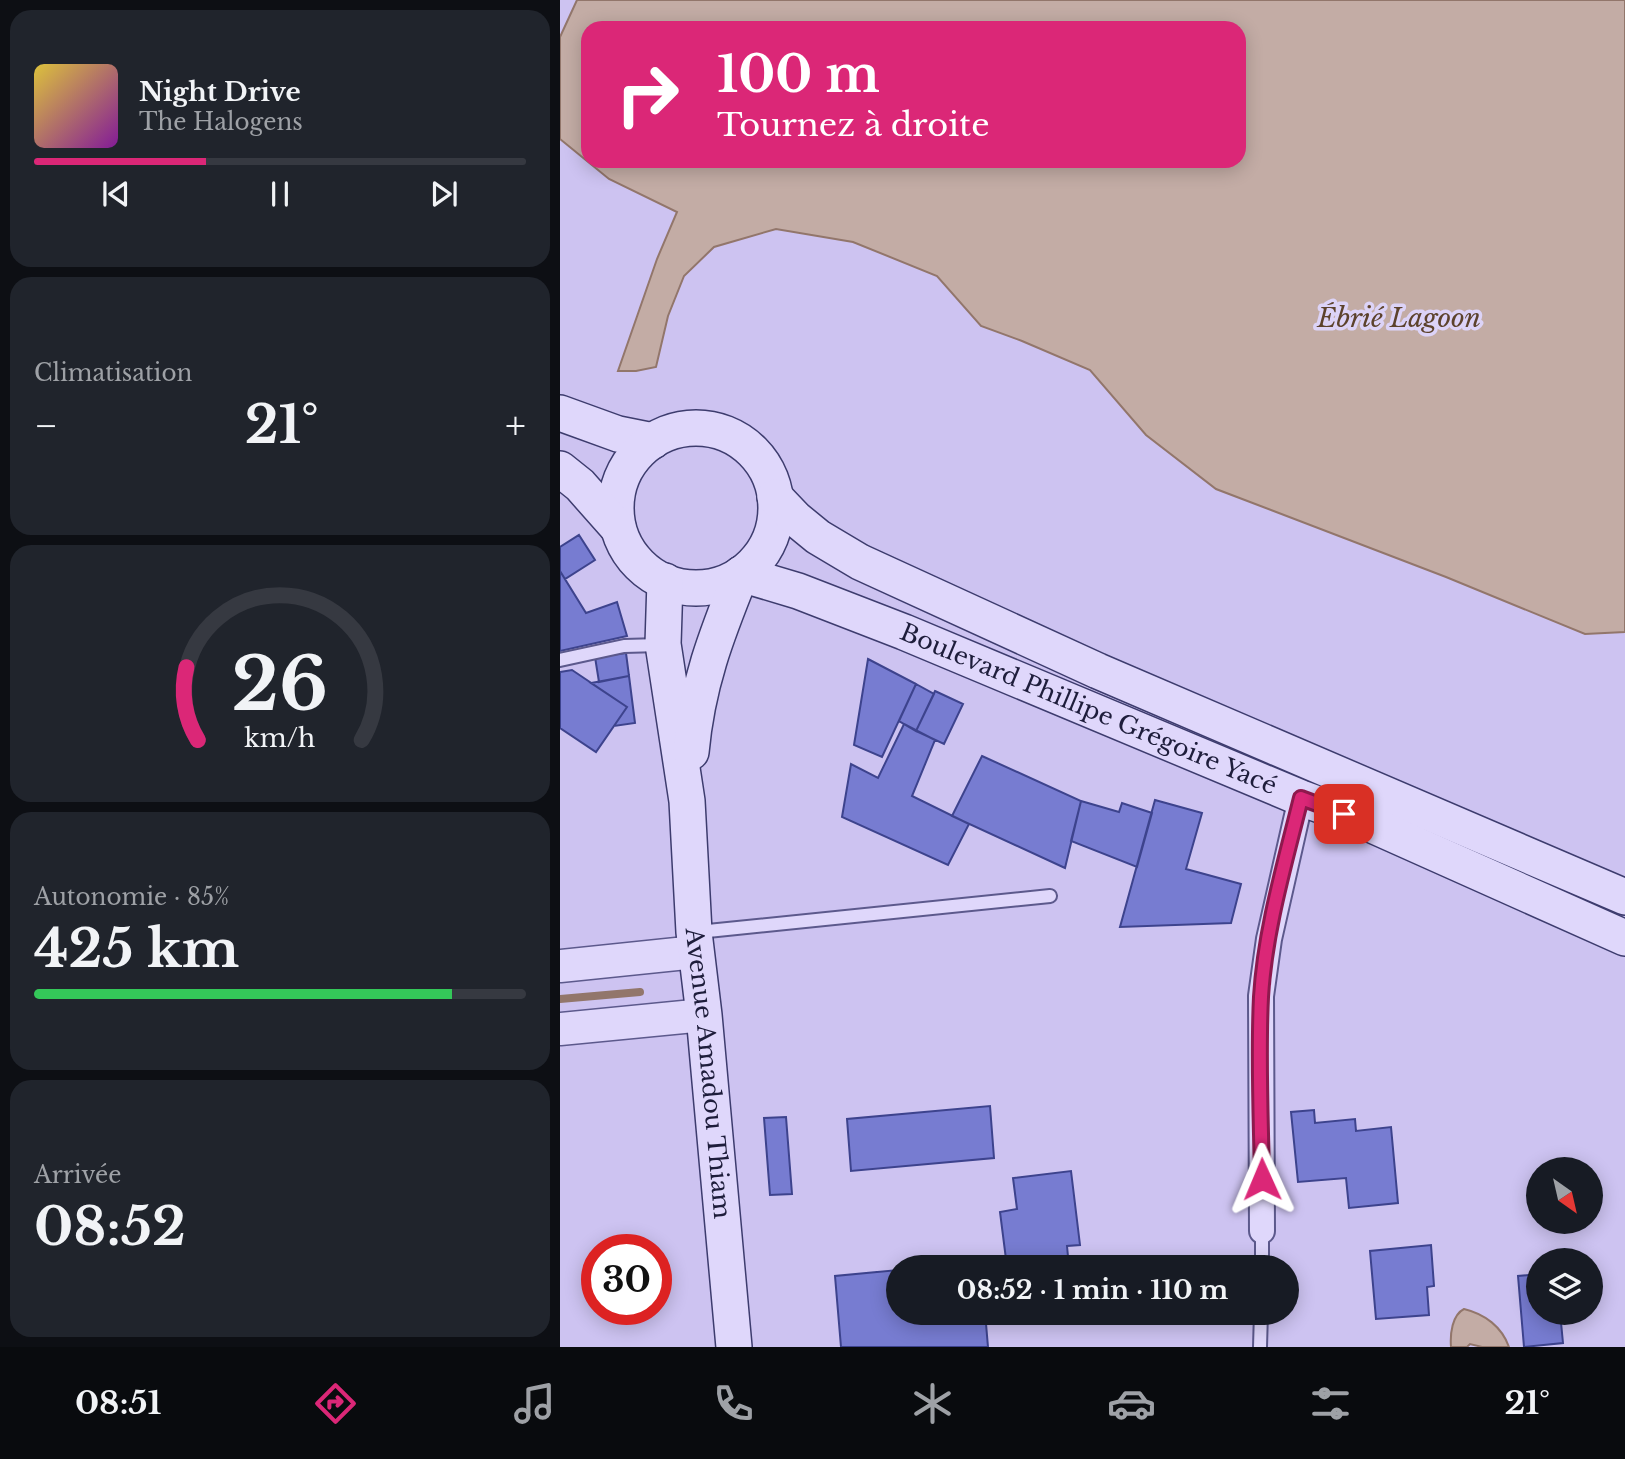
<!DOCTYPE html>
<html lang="fr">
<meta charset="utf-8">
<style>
:root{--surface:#171b24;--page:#20242c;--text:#f1f3f6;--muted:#9ea1a6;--line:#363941;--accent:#db2777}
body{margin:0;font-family:"Libre Baskerville",serif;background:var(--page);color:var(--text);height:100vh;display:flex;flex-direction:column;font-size:26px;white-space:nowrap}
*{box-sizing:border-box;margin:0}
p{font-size:23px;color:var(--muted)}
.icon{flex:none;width:38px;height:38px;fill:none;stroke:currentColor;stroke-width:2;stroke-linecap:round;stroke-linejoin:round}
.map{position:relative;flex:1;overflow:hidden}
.sheet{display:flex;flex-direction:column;gap:10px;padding:10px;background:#0d0f14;width:560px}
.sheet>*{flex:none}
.top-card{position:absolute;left:21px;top:21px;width:665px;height:147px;border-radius:21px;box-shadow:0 4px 18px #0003;background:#db2777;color:#fff;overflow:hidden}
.needle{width:46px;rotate:146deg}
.fabs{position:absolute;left:966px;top:1157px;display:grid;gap:14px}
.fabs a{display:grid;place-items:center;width:77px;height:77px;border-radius:50%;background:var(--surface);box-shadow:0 4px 18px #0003;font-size:35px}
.speed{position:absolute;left:21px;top:1234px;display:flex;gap:14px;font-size:35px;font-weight:700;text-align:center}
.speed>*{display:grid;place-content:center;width:91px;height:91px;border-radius:50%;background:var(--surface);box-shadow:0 4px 18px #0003;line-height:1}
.speed .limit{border:10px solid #d22;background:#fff;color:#111}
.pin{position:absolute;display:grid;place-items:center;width:60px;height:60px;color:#fff;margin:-30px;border-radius:14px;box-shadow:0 4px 10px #0006}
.me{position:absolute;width:77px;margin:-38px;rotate:359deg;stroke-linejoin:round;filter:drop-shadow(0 0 5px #0008)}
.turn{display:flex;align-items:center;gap:24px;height:147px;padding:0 21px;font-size:32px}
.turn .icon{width:91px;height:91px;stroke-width:2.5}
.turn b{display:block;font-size:49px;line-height:60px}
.big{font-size:52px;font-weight:800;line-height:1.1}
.sheet .card{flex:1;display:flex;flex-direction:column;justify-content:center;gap:10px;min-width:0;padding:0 24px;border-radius:21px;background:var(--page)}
.sheet .dial{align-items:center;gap:0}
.dial svg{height:182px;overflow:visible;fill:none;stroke:var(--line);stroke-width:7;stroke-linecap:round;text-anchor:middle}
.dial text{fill:var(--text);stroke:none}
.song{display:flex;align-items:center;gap:21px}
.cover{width:84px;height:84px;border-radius:10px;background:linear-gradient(135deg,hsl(50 70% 55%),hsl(290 70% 35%))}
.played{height:7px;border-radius:4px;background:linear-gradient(90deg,var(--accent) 35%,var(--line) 35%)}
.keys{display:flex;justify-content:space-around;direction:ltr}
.heat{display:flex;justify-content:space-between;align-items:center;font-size:38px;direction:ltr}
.charge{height:10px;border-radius:5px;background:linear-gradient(90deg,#34c759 85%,var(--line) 0)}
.trip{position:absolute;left:326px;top:1255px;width:413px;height:70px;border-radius:35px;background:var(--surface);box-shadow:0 4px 18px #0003;font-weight:800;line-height:70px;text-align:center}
.menu{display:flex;height:112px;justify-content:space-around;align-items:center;background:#090b0e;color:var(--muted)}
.menu .icon{width:49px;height:49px}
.menu .active{color:var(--accent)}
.menu b{font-size:32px;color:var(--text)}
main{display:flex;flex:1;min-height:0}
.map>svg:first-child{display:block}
.water{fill:#c3aca5;stroke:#92766b;stroke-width:2;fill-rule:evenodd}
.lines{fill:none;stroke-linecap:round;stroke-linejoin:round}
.stream{stroke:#92766b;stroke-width:8}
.building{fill:#777cd1;stroke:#3d438d;stroke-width:2}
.service-casing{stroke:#5c598c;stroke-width:16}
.minor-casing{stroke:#5c598c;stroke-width:28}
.tertiary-casing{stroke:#5c598c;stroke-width:35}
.secondary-casing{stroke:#3d3c6e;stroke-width:38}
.service{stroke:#dfd7fb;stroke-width:12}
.minor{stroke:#dfd7fb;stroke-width:24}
.tertiary{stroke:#dfd7fb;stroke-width:32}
.secondary{stroke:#dfd7fb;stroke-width:35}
.route-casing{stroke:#8e194d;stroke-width:18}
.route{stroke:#db2777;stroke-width:12}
.labels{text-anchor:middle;stroke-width:7;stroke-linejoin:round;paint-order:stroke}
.street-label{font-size:24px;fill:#1e1d3b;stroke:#dcd3f7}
.water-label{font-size:26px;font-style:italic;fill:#5c422c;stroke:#dcd3f7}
</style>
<main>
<section class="sheet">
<div class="card">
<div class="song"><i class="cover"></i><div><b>Night Drive</b><p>The Halogens</p></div></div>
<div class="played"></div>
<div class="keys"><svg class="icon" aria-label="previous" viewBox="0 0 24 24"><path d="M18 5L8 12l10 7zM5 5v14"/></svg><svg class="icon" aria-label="pause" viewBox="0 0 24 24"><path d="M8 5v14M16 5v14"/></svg><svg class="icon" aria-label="next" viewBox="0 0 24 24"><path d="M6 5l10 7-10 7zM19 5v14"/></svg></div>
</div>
<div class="card"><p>Climatisation</p>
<div class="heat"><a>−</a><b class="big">21°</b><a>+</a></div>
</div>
<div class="card dial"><svg viewBox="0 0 100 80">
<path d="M14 69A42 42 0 1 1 86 69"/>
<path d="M14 69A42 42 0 0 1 9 37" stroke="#db2777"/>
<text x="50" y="56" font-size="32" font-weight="700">26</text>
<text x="50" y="72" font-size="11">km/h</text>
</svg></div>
<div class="card"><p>Autonomie · 85%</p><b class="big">425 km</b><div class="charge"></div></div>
<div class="card"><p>Arrivée</p><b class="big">08:52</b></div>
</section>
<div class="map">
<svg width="1065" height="1347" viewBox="0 0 1065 1347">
<rect width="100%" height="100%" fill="#cdc3f1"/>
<!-- water -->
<path class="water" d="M 17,0 L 1065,0 L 1065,632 L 1025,634 L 886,577 L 656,489 L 586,435 L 530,370 L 462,341 L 421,326 L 377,276 L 293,242 L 216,229 L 154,247 L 124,276 L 108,316 L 96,367 L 76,371 L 58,371 L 97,259 L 117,212 L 49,179 L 0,139 L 0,37 ZM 28,28 L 679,28 L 679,161 L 28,161 Z
M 904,1309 C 925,1314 942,1327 949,1347 L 922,1347 L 910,1344 L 907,1347 L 891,1347 C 890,1334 892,1315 904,1309 Z"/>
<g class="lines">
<!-- stream -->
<path class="stream" d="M 0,999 L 80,992"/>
</g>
<!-- building -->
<path class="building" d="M 19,535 L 35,560 L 5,579 L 0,571 L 0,547 Z
M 0,571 L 26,613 L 57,602 L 67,636 L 0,651 Z
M 66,653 L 69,676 L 39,682 L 35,657 Z
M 308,659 L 356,684 L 322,757 L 294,745 Z
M 12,670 L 67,707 L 36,752 L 0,728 L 0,672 Z
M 69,676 L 75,723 L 54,726 L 67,707 L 31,683 Z
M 356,684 L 374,694 L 356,731 L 339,721 Z
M 375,691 L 403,704 L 384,744 L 356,731 Z
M 344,724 L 375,740 L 352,796 L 409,824 L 388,865 L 282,817 L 291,764 L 318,778 Z
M 422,756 L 521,801 L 505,868 L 392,816 Z
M 595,800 L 642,813 L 626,869 L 681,884 L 671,923 L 560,927 Z
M 521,801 L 559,812 L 562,803 L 592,813 L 577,867 L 511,841 Z
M 430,1106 L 434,1158 L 291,1171 L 287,1119 Z
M 754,1110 L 755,1123 L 795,1119 L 796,1131 L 831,1127 L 838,1203 L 789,1208 L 786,1178 L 738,1182 L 731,1112 Z
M 226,1117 L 232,1194 L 210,1195 L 204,1118 Z
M 511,1171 L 520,1245 L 507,1246 L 509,1267 L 447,1267 L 440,1212 L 457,1209 L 453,1178 Z
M 871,1245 L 874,1286 L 867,1287 L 869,1315 L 816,1319 L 810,1251 Z
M 421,1263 L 422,1267 L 372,1267 Z
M 338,1270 L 338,1312 L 425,1312 L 428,1347 L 281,1347 L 275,1276 Z
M 978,1274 L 978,1312 L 1000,1312 L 1003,1343 L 964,1347 L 958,1276 Z
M 452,1312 L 510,1312 L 510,1314 L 453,1321 Z"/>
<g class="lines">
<defs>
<path id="service" d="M 0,660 L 64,646 L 100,645
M 138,932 L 490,896
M 702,1267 L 702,1231
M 700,1347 L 701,1312"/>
<path id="minor" d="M 702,1231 L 701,996 L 709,939 L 741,798"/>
<path id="tertiary" d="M 0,966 L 136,952
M 0,1029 L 144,1015"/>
<g id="secondary">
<path d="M 0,413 L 58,434 L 93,441"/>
<circle cx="136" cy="508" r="80"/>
<path d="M 0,469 L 20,485 L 58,528"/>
<path d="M 215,497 L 236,519 L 258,537 L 300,562 L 538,671 L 1065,897"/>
<path id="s1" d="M 181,574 L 238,591 L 344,632 L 741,798 L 801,820 L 1065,938"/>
<path id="s2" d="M 105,581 L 103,644 L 127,801 L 134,932 L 144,1015 L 174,1347"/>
<path d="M 131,752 C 137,685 156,636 181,574"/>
</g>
</defs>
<!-- service casing -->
<use href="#service" class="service-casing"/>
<!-- minor casing -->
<use href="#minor" class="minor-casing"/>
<!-- tertiary casing -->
<use href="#tertiary" class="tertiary-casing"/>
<!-- secondary casing -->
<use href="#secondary" class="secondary-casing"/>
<!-- service -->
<use href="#service" class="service"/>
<!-- minor -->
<use href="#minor" class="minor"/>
<!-- tertiary -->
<use href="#tertiary" class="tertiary"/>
<!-- secondary -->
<use href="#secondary" class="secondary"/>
</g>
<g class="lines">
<defs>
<path id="route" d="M 702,1179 C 701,1119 698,1057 701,997 C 705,930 725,863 741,798 L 784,814"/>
</defs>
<!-- route casing -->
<use href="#route" class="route-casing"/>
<!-- route -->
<use href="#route" class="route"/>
</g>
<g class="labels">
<!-- street labels -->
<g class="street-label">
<text dy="8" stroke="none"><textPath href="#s1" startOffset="373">Boulevard Phillipe Grégoire Yacé</textPath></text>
<text dy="8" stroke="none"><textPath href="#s2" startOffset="495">Avenue Amadou Thiam</textPath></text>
</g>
<!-- water labels -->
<g class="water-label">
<text x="839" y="327">Ébrié Lagoon</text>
</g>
</g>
</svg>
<div class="fabs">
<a><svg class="needle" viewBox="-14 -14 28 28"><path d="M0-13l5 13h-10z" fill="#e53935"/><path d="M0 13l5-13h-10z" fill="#9ea1a6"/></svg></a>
<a><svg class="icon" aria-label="layers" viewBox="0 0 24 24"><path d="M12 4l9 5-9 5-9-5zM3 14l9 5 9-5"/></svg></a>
</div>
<div class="speed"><div class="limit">30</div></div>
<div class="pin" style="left:784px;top:814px;background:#d93025"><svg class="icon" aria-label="arrive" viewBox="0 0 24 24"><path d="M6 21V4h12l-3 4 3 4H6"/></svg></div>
<svg class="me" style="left:702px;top:1179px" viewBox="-20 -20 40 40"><path d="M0-17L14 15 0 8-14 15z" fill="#db2777" stroke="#fff" stroke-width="4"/></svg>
<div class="trip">08:52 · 1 min · 110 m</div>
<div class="top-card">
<div class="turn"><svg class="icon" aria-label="right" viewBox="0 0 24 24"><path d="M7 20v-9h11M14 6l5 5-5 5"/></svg><div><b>100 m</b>Tournez à droite</div></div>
</div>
</div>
</main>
<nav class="menu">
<b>08:51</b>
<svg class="icon active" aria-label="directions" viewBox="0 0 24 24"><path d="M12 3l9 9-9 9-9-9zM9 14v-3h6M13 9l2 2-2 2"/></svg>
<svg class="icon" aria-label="music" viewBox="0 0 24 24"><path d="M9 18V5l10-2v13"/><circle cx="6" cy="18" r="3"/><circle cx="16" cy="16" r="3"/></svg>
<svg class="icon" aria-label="phone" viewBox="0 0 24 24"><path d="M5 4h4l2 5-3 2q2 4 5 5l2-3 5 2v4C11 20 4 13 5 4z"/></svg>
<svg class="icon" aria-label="climate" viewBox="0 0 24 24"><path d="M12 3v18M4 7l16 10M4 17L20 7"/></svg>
<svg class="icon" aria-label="car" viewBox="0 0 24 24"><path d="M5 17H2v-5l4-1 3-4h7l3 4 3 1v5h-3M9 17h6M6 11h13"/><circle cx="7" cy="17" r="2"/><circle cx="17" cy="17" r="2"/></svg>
<svg class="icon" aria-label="filters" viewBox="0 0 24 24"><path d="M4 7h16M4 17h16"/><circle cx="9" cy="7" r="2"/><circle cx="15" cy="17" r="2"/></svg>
<b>21°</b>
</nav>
